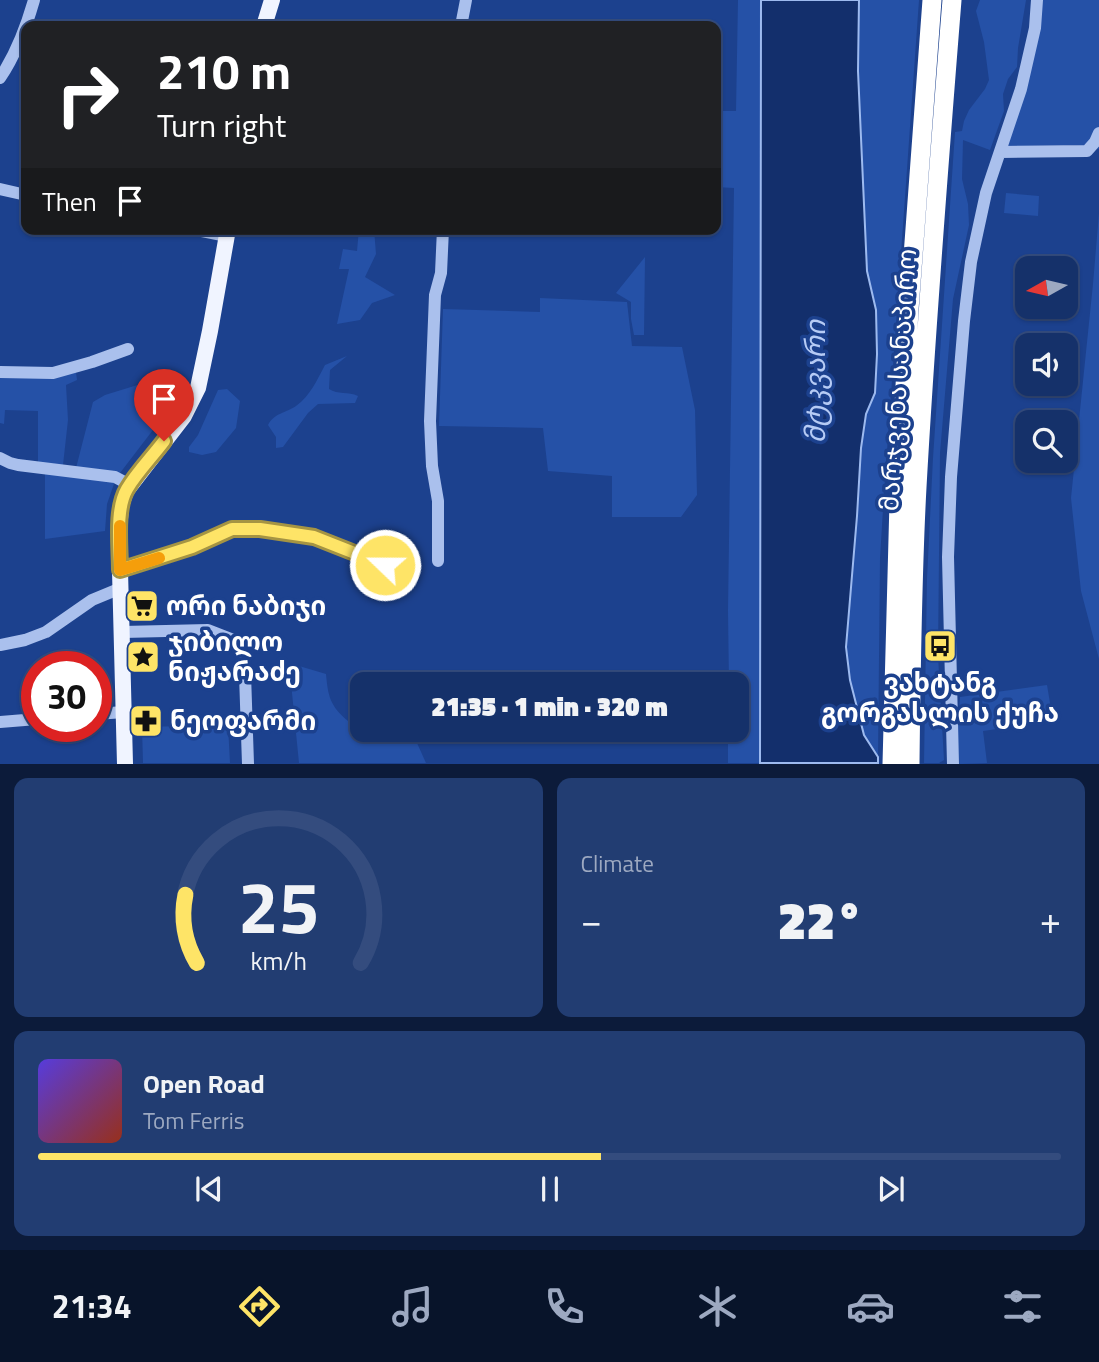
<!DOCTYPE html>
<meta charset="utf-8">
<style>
:root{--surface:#15316a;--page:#223d72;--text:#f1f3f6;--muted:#9da9c1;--line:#344c7e;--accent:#fee467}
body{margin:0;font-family:"Titillium Web","Noto Sans Georgian",sans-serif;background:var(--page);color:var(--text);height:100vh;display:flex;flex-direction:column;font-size:26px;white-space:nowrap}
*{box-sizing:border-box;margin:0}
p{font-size:23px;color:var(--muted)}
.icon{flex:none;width:38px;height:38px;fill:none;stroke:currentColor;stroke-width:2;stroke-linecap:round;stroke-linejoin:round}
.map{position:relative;height:764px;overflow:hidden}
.details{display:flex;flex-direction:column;gap:14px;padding:14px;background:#0c1b3a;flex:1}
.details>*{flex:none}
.hud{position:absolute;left:21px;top:21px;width:700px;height:214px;border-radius:14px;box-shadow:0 2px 5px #0004,0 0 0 2px var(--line);background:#202124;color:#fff;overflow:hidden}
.needle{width:46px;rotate:262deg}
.fabs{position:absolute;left:1015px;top:256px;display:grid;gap:14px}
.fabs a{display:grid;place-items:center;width:63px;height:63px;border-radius:14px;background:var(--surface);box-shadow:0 2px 5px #0004,0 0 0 2px var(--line);font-size:35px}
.speed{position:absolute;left:21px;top:651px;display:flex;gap:14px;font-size:35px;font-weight:700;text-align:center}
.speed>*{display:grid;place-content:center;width:91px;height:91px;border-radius:50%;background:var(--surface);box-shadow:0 2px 5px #0004,0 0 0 2px var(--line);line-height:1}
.speed .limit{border:10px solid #d22;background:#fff;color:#111}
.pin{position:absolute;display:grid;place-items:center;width:60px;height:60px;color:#fff;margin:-72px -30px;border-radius:50% 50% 50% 0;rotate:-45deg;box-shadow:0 0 7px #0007}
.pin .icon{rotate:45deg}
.me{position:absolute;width:77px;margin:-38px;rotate:292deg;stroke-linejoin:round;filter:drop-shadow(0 0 5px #0008)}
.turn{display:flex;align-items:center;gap:24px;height:147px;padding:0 21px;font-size:32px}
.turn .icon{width:91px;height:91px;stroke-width:2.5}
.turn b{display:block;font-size:49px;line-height:60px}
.then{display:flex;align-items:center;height:66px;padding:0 21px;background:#0003;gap:14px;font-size:26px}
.big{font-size:52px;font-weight:800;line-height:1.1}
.details .card{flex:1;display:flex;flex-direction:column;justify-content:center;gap:10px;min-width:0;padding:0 24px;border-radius:14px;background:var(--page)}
.details .dial{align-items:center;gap:0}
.dial svg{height:182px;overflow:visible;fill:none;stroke:var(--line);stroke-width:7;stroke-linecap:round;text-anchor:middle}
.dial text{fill:var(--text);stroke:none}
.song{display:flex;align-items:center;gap:21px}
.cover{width:84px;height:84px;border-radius:10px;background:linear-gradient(135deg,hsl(250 70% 55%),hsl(10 70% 35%))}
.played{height:7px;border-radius:4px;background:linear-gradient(90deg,var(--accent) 55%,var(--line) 55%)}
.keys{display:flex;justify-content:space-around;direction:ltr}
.heat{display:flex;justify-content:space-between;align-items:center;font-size:38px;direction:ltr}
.details .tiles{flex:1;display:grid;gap:14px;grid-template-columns:1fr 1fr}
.card:last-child{grid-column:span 2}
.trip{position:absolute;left:350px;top:672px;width:399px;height:70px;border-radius:14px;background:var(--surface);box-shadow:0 2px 5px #0004,0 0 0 2px var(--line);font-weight:800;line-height:70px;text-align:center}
.menu{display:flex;height:112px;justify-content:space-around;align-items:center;background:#08142a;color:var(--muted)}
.menu .icon{width:49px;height:49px}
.menu .selected{color:var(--accent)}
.menu b{font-size:32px;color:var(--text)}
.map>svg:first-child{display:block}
.green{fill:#2551a7}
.water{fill:#132f6c;stroke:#9dbaef;stroke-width:2}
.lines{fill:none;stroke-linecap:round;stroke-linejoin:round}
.minor{stroke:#aac0ed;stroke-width:12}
.major{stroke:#f0f4ff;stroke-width:16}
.highway{stroke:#fff;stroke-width:19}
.route-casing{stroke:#a59443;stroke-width:18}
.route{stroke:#fee467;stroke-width:12}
.slow{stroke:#f59e0b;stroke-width:12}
.labels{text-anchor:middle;stroke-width:7;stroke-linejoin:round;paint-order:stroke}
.street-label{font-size:26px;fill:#fff;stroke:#1c418e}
.poi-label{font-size:26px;font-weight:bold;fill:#fff;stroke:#1c418e;text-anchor:start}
.water-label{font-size:28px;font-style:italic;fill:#b6cbf5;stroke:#1c418e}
</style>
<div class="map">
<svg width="1099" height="764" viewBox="0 0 1099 764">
<rect width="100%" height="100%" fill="#1c418e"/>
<!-- green -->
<path class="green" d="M 738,0 L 761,0 L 760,763 L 728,763 L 728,730 L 737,730 L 737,684 L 729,684 L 728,611 L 734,188 L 716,187 L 716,111 L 736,111 Z
M 859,0 L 919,0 L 884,493 L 880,558 L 878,757 L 864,735 L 850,680 L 846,647 L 857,516 L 861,448 L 866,414 L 875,393 L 876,310 L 867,271 L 861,152 L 858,71 Z
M 980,0 L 1026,0 L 1018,48 L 1017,67 L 1008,79 L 1003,94 L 1004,111 L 990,150 L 963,140 L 962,179 L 968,204 L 969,225 L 953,299 L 940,453 L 938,656 L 944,760 L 939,763 L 924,763 L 927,579 L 933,458 L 955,132 L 962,131 L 964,121 L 969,110 L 985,89 L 989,80 L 984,42 L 976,11 Z
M 1043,0 L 1099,0 L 1099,149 L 1076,145 L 1008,146 Z
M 1006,193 L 1039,196 L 1038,216 L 1004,213 Z
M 1099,213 L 1099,659 L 1081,591 L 1071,498 L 1093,284 Z
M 359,229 L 374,229 L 376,254 L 365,277 L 395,295 L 372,303 L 360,320 L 337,324 L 349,269 L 339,269 L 343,249 L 357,251 Z
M 645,257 L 644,335 L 634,335 L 631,319 L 631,302 L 616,293 Z
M 540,298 L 627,302 L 632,346 L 682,347 L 695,410 L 697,495 L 681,517 L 612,517 L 612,476 L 548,471 L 543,428 L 439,426 L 443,309 L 540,312 Z
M 347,356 L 330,370 L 329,389 C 338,395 348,391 358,396 L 355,403 L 318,404 L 308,413 L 283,447 L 276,448 L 276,437 L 268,425 C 274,413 286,413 296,406 C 310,396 317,380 325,365 Z
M 76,372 L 77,380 L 66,385 L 68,420 L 63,465 L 38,462 L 38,411 L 5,410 L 4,424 L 0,423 L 0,377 Z
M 144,383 L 151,404 L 169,409 L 120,473 L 76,468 L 93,402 L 105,395 Z
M 227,389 L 240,401 L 236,428 L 216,452 L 202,455 L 189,452 L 189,447 L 198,435 L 218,390 Z
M 45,473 L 115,481 L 107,504 L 105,531 L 45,539 Z
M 289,663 L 326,674 C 328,696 330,706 348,721 L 362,720 L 362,730 L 414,730 L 417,743 L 426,763 L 299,763 Z
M 1047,685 L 1053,721 L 983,731 L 987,763 L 959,764 L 957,733 L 960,697 Z
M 197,716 L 206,716 L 207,733 L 210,733 L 210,727 L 228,726 L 230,763 L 143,763 L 142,727 L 186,726 Z"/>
<!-- water -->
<path class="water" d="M 761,0 L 859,0 L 858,71 L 867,271 L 876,310 L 877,354 L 875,393 L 866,414 L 861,448 L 857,516 L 846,647 L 850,680 L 864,735 L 878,757 L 878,763 L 760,763 Z"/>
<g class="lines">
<!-- minor -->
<path class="minor" d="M 461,26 L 466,0
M 0,78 C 16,54 26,28 34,0
M 1000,152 L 1087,151 L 1095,142 L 1099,133
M 0,189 L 26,195
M 192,229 L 227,236
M 0,372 L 53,373 L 92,362 L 128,349
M 0,458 L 10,463 L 18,465 L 115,477 L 130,485
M 438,561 L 438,501 L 432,466 L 430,421 L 435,295 L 441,273 L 443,229
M 120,570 L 192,547 L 232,529 L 260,529 L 314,537 L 385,565
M 123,632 L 208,630 L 244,644 L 248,764
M 0,645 L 25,640 L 46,632 L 92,600 L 121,588
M 96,714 L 124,712
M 0,722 L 37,719
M 953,764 L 948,557 L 951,477 L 964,321 L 971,262 L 986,193 L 1021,89 L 1035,28 L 1037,0"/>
<!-- major -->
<path class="major" d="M 264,26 L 272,0
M 125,764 L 119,532 L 121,506 L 126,491 L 184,416 L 198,388 L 210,331 L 228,229"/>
<!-- highway -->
<path class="highway" d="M 892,764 L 899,501 L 909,310 L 932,0
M 910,764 C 911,672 912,579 917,487 C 926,325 939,162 952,0"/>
</g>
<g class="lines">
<defs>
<path id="route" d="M 164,441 C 152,457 137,472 127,489 C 115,510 120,546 120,570 L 192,547 L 232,529 L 260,529 L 314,537 L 385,565"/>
</defs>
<!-- route casing -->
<use href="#route" class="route-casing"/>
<!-- route -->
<use href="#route" class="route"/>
<!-- slow -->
<path class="slow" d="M 120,526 L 120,570 L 159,558"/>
</g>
<!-- icons -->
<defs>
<symbol id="supermarket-square" viewBox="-11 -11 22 22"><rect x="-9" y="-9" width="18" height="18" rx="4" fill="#fee467" stroke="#1c418e"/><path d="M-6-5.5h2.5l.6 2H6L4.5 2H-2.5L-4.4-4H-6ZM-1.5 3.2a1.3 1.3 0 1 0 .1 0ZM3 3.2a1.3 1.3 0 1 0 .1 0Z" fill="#111"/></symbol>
<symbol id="bus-square" viewBox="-11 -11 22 22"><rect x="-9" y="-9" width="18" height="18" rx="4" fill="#fee467" stroke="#1c418e"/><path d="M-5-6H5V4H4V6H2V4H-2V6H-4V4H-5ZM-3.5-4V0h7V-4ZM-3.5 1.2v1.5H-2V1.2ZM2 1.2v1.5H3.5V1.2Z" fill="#111"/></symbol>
<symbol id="sight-square" viewBox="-11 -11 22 22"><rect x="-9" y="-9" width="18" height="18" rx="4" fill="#fee467" stroke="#1c418e"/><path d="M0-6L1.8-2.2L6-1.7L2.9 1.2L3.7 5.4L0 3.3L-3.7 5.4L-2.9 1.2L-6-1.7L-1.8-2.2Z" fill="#111"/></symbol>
<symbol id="pharmacy-square" viewBox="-11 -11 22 22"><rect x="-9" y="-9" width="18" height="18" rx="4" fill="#fee467" stroke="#1c418e"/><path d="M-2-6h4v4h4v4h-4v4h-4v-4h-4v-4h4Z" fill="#111"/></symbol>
</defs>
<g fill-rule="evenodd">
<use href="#supermarket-square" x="123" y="587" width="38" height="38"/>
<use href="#bus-square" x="921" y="627" width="38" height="38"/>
<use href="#sight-square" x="124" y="638" width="38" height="38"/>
<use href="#pharmacy-square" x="127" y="702" width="38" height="38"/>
</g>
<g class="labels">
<!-- street labels -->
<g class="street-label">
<text transform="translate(898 380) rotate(-86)" y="9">მარჯვენა სანაპირო</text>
</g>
<!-- poi labels -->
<g class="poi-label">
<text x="166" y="615">ორი ნაბიჯი</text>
<text x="168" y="651">ჯიბილო<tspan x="168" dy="30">ნიჟარაძე</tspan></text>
<text x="940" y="692" text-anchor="middle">ვახტანგ<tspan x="940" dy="30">გორგასლის ქუჩა</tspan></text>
<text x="170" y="730">ნეოფარმი</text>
</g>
<!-- water labels -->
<g class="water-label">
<text transform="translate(815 382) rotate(-90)" y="10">მტკვარი</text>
</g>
</g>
</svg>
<div class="fabs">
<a><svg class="needle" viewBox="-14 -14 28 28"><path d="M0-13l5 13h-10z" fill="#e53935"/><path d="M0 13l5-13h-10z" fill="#9da9c1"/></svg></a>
<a><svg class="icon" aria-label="sound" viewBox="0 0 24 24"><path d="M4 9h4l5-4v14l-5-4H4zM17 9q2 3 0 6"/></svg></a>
<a><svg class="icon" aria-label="search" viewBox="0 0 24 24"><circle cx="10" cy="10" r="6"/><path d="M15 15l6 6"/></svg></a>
</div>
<div class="speed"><div class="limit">30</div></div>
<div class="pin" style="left:164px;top:441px;background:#d93025"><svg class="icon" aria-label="arrive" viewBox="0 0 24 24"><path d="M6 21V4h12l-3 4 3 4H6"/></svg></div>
<svg class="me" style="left:385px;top:565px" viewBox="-20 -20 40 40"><circle r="17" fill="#fee467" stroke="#fff" stroke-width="3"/><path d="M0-11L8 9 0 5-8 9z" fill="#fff"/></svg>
<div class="trip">21:35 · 1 min · 320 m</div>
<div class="hud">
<div class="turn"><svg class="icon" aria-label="right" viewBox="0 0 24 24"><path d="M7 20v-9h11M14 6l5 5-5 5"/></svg><div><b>210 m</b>Turn right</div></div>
<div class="then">Then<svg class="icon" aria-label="arrive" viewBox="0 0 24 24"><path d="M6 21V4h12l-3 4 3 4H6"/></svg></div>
</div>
</div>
<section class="details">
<div class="tiles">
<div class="card dial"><svg viewBox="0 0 100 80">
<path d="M14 69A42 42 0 1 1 86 69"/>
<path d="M14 69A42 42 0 0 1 9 39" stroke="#fee467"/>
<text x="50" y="56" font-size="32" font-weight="700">25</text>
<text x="50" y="72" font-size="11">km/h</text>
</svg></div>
<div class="card"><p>Climate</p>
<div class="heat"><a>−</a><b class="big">22°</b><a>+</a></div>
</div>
<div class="card">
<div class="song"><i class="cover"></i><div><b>Open Road</b><p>Tom Ferris</p></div></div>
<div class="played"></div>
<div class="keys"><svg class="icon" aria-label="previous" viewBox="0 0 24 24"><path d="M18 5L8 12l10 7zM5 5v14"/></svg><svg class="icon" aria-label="pause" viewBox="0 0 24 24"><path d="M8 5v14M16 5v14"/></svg><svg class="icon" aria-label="next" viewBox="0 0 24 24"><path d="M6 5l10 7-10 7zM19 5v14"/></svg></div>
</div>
</div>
</section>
<nav class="menu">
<b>21:34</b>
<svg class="icon selected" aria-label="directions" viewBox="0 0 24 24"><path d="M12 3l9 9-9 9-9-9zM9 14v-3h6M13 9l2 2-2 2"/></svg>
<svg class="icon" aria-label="music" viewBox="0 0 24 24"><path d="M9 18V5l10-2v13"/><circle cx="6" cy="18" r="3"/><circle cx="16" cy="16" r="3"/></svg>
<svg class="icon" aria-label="phone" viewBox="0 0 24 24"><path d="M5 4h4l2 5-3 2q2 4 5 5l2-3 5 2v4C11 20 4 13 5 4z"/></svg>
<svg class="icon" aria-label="climate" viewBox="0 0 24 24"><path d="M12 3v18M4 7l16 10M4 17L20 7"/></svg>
<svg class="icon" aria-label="car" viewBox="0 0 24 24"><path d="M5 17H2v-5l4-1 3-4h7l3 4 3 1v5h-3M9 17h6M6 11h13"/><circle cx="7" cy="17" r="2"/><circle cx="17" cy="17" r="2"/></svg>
<svg class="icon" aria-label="filters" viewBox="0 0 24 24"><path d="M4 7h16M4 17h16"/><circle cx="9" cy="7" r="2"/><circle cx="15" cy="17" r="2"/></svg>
</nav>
